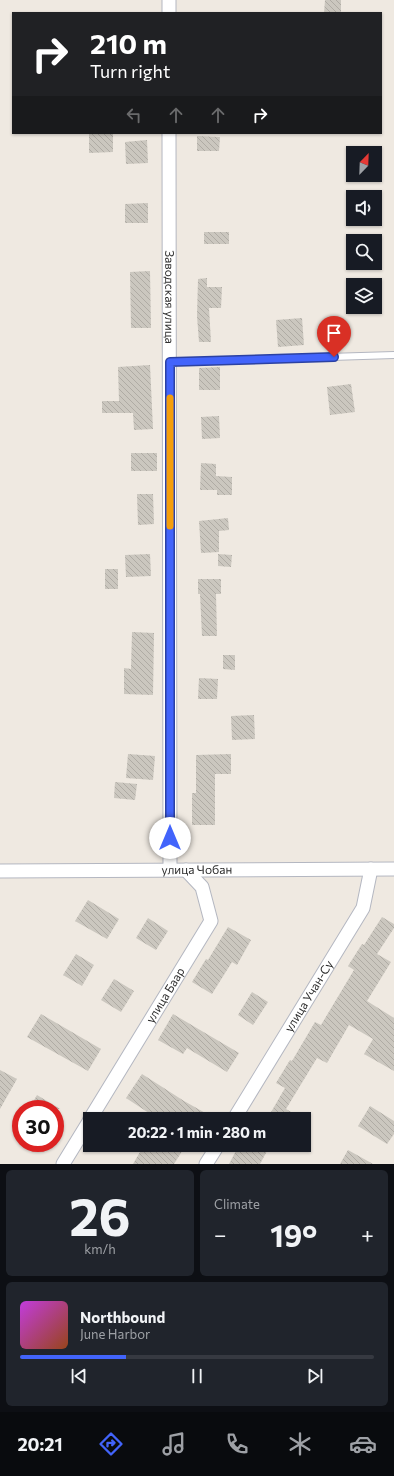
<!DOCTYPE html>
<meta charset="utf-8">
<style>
:root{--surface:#171b24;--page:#20242c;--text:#f1f3f6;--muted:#9ea1a6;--line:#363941;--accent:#4264fb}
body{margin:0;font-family:Commissioner,sans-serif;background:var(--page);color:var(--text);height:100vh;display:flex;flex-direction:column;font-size:15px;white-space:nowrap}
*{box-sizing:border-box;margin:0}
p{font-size:13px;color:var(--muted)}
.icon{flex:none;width:22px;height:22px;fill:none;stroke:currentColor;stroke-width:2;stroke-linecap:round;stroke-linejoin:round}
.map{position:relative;height:1164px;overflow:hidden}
.side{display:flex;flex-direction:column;gap:6px;padding:6px;background:#0d0f14;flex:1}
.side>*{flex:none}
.guide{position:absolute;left:12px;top:12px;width:370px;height:122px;border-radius:0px;box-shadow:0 1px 3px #0004;background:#202124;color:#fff;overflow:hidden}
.needle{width:26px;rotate:23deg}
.controls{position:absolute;left:346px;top:146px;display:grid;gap:8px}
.controls a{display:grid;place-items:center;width:36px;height:36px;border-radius:0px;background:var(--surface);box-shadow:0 1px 3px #0004;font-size:20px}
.speed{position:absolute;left:12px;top:1100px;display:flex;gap:8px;font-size:20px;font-weight:700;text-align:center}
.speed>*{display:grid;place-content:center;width:52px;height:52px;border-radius:50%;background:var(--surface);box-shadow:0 1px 3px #0004;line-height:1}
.speed .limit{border:6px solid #d22;background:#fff;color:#111}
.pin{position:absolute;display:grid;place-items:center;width:34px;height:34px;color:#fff;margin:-41px -17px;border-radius:50% 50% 50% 0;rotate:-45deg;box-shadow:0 0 4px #0007}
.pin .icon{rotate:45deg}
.me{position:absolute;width:44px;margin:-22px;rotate:0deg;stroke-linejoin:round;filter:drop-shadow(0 0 3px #0008)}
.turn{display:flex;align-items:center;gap:14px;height:84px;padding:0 12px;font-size:18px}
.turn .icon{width:52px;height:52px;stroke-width:2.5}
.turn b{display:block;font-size:28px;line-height:34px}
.lanes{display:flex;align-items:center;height:38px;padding:0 12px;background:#0003;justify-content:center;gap:20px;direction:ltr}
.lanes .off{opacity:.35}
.big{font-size:30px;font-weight:700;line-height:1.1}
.side .card{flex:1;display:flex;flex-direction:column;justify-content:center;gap:6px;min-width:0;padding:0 14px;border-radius:6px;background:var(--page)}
.side .dial{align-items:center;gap:0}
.dial b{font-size:52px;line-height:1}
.song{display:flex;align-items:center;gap:12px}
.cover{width:48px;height:48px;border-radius:6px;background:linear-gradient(135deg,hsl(290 70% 55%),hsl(20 70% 35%))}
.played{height:4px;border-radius:2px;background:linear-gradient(90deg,var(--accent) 30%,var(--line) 30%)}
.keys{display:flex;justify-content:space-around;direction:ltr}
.heat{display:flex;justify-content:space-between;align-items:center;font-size:22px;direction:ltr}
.side .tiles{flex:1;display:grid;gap:6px;grid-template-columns:1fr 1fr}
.card:last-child{grid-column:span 2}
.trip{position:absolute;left:83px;top:1112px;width:228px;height:40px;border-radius:0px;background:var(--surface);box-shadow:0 1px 3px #0004;font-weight:700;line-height:40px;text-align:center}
.tabs{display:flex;height:64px;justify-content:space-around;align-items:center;background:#090b0e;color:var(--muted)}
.tabs .icon{width:28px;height:28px}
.tabs .selected{color:var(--accent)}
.tabs b{font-size:18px;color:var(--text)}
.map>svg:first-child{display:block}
.building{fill:url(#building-back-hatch)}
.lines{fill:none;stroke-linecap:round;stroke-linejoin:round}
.service-casing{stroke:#b4b7c1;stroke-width:8}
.minor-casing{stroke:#b4b7c1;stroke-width:15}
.service{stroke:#fff;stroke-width:6}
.minor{stroke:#fff;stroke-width:13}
.route-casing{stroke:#2b41a3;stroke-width:10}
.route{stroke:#4264fb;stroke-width:7}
.slow{stroke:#f59e0b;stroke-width:7}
.labels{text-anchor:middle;stroke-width:3;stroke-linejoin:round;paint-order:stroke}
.street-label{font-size:12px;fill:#2e2e2e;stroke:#fff}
</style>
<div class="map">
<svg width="394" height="1164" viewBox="0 0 394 1164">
<defs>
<pattern id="building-back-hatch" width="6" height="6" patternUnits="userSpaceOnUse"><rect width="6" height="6" fill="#cbc7bf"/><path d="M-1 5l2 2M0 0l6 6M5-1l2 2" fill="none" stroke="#afaba4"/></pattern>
</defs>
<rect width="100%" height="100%" fill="#efe9e1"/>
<!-- building -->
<path class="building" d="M 325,0 L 341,0 L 341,13 L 324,13 Z
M 89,133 L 113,133 L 113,152 L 89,153 Z
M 197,136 L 220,137 L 219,151 L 197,151 Z
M 147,140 L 148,163 L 126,164 L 125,142 Z
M 148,203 L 148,223 L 125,223 L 125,204 Z
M 204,232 L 229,232 L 229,244 L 204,244 Z
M 150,271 L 151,328 L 131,328 L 130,272 Z
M 207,278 L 207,287 L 222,287 L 221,308 L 209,308 L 211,342 L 199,342 L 197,316 L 198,279 Z
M 302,318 L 304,345 L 278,347 L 276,320 Z
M 150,365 L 153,429 L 134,430 L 133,413 L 102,413 L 102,401 L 119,401 L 118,367 Z
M 220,367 L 220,390 L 199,390 L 199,368 Z
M 351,384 L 355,412 L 330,415 L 327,387 Z
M 219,416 L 220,438 L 202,439 L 201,417 Z
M 131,453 L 157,453 L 157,471 L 131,471 Z
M 201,463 L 216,464 L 216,476 L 232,477 L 232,495 L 217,495 L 217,490 L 200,490 Z
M 137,494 L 153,494 L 154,524 L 138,525 Z
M 228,518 L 229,530 L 219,531 L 219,552 L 201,553 L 199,521 Z
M 150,554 L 151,576 L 126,577 L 125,555 Z
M 218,554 L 232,555 L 231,567 L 218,566 Z
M 105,569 L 118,569 L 118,589 L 105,589 Z
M 198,579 L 221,579 L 221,594 L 216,594 L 217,636 L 202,636 L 200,594 L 198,594 Z
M 132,632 L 154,633 L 153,695 L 124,694 L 124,668 L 131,669 Z
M 223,655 L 235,655 L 235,670 L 223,669 Z
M 199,678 L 218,679 L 217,699 L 198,699 Z
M 254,715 L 255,739 L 232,740 L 231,716 Z
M 128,754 L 155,756 L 153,780 L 126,778 Z
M 231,754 L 231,774 L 215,774 L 215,825 L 192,825 L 192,793 L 196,793 L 196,755 Z
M 115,782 L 137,784 L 135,800 L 114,798 Z
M 88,900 L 119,919 L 107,939 L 75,921 Z
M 382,917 L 394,924 L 394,928 L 377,954 L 391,962 L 367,1001 L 394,1018 L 394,1071 L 364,1054 L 373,1039 L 349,1025 L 327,1063 L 317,1058 L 286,1109 L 303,1119 L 267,1119 L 285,1088 L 276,1083 L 290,1060 L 292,1061 L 315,1022 L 321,1025 L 354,970 L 348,966 L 362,944 L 364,945 Z
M 148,918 L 168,931 L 156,950 L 136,938 Z
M 228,927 L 251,940 L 237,965 L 232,962 L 212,994 L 192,982 L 206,959 L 208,960 Z
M 76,954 L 94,965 L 82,986 L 63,975 Z
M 114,979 L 134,991 L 121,1012 L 101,1000 Z
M 252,992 L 268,1002 L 253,1025 L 238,1015 Z
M 41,1014 L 101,1049 L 88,1071 L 27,1037 Z
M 173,1014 L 239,1053 L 227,1072 L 187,1048 L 183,1054 L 158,1040 Z
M 0,1070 L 17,1079 L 0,1109 Z
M 142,1074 L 184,1101 L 216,1119 L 158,1119 L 126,1098 Z
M 37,1095 L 60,1109 L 29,1109 Z
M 370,1106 L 394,1121 L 394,1134 L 387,1144 L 358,1126 Z
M 144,1145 L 186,1145 L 174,1164 L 133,1164 Z
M 239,1145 L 256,1145 L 267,1151 L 260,1164 L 229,1164 Z
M 348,1150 L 373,1164 L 340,1164 Z"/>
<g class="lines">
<defs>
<path id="service" d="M 170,362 L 394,355"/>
<g id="minor">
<path d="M 169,0 L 169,13"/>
<path id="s1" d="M 169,133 L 170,870"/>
<path id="s2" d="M 0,871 L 394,869"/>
<path id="s3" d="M 90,1119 L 211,921 L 202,887 L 186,870"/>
<path id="s4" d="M 234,1119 L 363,908 L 371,869"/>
<path d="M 63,1164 L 90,1120"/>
<path d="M 206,1164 L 218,1145"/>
</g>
</defs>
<!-- service casing -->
<use href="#service" class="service-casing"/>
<!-- minor casing -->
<use href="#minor" class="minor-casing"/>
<!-- service -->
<use href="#service" class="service"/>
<!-- minor -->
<use href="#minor" class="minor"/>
</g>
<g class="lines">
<defs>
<path id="route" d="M 170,838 L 170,362 L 334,357"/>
</defs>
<!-- route casing -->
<use href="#route" class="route-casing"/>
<!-- route -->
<use href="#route" class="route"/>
<!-- slow -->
<path class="slow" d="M 170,398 L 170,526"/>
</g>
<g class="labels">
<!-- street labels -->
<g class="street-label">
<text dy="4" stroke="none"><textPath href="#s1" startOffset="164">Заводская улица</textPath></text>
<text dy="4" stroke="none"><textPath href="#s2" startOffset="197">улица Чобан</textPath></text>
<text dy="4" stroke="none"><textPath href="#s3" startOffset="145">улица Баар</textPath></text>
<text dy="4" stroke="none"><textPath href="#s4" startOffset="144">улица Учан-Су</textPath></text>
</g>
</g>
</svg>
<div class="controls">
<a><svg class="needle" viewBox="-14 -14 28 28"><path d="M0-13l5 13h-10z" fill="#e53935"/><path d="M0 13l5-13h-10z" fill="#9ea1a6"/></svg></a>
<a><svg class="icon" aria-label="sound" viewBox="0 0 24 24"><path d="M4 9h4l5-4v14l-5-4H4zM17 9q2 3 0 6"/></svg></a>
<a><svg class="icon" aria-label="search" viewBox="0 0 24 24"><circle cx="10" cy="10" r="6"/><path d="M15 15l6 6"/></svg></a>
<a><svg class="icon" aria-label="layers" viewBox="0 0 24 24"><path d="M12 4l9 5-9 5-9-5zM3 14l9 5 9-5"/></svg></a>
</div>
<div class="speed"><div class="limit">30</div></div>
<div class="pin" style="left:334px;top:357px;background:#d93025"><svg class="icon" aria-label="arrive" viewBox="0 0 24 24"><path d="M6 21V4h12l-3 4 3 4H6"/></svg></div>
<svg class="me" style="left:170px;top:838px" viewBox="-20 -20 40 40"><circle r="19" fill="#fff"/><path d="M0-13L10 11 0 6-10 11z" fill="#4264fb"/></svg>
<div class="trip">20:22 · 1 min · 280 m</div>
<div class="guide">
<div class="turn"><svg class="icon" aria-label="right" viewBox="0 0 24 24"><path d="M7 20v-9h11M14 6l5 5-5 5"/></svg><div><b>210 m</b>Turn right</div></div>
<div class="lanes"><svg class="icon off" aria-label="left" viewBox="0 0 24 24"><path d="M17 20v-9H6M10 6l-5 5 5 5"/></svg><svg class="icon off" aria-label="ahead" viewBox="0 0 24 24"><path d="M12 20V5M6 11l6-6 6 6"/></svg><svg class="icon off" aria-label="ahead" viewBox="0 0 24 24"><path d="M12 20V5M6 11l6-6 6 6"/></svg><svg class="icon" aria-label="right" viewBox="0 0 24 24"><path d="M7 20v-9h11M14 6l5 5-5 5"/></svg></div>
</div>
</div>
<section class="side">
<div class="tiles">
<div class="card dial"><b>26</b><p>km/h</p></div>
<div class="card"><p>Climate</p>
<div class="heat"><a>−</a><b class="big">19°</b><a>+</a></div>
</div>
<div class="card">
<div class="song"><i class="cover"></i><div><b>Northbound</b><p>June Harbor</p></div></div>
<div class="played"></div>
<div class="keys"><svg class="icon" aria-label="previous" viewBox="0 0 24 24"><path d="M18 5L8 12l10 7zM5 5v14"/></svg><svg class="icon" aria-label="pause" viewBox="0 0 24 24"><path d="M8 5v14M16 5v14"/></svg><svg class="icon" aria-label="next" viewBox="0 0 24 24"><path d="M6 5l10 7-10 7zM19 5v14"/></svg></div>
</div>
</div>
</section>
<nav class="tabs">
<b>20:21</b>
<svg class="icon selected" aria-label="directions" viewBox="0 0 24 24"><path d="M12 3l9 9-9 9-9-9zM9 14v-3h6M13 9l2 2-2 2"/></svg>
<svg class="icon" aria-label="music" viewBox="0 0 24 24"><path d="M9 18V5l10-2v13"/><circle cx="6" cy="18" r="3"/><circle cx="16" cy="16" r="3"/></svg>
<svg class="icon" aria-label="phone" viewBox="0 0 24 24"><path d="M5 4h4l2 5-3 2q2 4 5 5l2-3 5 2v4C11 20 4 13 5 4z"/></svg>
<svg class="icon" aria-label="climate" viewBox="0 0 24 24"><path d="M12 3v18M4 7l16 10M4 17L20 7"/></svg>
<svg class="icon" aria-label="car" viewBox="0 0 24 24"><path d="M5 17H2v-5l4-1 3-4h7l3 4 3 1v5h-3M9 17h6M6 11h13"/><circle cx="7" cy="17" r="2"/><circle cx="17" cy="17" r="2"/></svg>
</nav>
